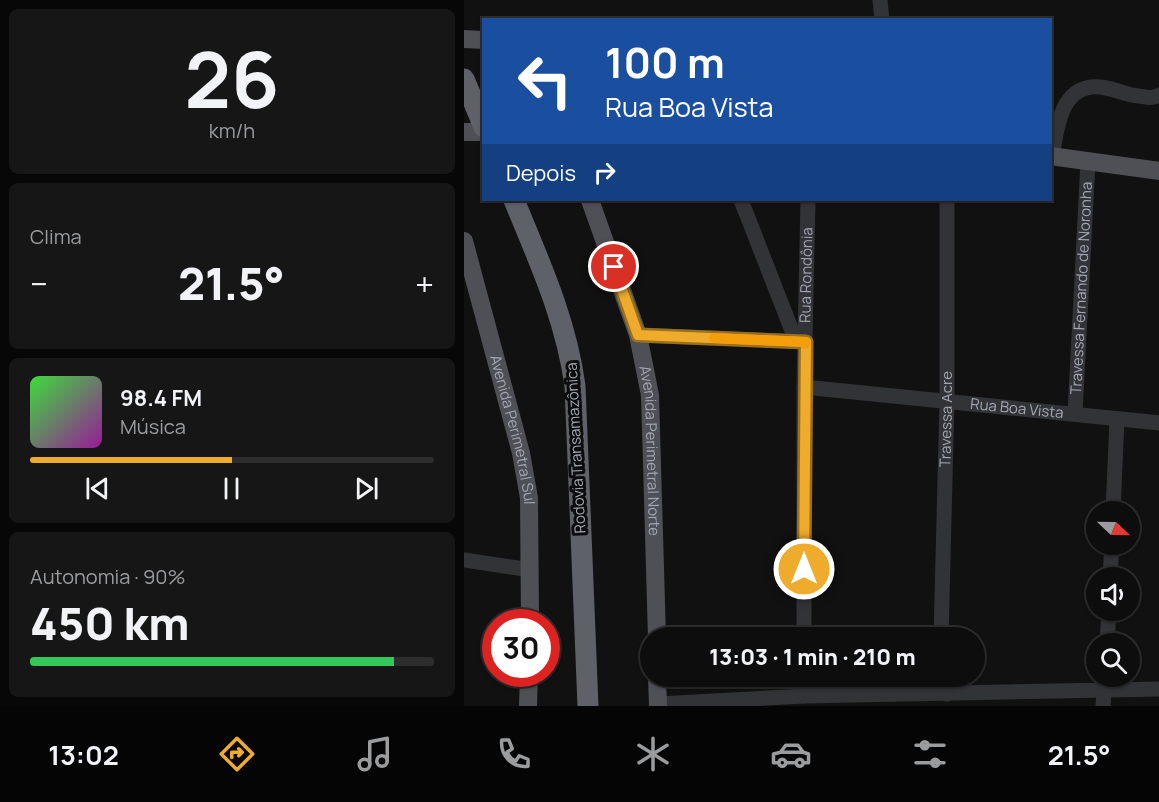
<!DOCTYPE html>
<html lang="pt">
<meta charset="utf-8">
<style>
:root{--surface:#0d0d0e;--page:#161617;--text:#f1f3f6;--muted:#9a9c9e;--line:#2d2d2e;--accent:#efac2c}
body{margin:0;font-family:Manrope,sans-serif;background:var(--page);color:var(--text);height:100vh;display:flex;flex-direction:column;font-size:22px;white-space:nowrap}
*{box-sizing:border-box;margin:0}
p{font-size:20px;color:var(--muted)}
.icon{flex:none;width:33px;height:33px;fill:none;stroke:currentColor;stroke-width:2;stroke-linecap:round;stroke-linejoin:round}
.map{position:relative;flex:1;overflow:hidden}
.drawer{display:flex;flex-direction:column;gap:9px;padding:9px;background:#070708;width:464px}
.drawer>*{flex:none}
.banner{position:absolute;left:18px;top:18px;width:570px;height:183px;border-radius:0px;box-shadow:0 2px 4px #0004,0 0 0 2px var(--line);background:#1a4fa0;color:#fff;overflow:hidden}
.needle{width:39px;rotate:112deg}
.tools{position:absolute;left:622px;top:501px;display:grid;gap:12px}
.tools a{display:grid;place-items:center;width:54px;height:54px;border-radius:50%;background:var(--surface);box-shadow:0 2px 4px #0004,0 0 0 2px var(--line);font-size:30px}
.speed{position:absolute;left:18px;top:609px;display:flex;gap:12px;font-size:30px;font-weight:700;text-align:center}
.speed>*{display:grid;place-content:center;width:78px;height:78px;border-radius:50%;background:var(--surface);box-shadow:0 2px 4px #0004,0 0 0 2px var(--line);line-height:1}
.speed .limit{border:9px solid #d22;background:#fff;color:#111}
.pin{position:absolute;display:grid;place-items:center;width:51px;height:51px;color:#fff;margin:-26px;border:3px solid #fff;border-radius:50%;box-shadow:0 2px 6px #0007}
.me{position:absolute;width:66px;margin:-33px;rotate:0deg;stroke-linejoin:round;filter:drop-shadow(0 0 4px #0008)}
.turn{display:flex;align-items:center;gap:21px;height:126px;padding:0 24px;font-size:27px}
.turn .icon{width:78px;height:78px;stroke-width:2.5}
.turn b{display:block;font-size:42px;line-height:51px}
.then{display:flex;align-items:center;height:57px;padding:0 24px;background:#0003;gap:12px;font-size:22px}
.big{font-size:45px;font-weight:800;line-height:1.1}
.drawer .tile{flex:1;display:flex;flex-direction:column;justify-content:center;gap:9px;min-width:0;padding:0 21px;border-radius:9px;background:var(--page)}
.drawer .dial{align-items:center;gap:0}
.dial b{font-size:78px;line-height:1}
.song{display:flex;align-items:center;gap:18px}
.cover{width:72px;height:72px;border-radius:9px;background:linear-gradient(135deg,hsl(120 70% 55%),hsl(300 70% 35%))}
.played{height:6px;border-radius:3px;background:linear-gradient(90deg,var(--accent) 50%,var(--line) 50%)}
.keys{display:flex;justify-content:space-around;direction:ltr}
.heat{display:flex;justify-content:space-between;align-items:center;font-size:33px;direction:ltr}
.charge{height:9px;border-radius:4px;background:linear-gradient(90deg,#34c759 90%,var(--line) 0)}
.trip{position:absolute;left:176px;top:627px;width:345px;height:60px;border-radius:30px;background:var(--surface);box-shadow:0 2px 4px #0004,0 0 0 2px var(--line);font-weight:800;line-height:60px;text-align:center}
.tab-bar{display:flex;height:96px;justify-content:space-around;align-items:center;background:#050506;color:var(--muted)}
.tab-bar .icon{width:42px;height:42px}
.tab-bar .current{color:var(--accent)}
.tab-bar b{font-size:27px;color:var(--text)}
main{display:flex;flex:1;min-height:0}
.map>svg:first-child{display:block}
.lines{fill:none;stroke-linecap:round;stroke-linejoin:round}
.minor{stroke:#323337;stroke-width:15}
.major{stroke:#4e5056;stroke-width:18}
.highway{stroke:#5e6168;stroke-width:21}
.route-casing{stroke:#9b701d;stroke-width:15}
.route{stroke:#efac2c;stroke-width:10}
.slow{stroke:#f59e0b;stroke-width:10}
.labels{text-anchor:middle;stroke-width:6;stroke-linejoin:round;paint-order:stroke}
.street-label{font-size:15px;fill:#a2a7b3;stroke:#0c0c0d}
</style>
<main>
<section class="drawer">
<div class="tile dial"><b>26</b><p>km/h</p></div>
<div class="tile"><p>Clima</p>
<div class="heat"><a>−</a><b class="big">21.5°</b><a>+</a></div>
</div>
<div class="tile">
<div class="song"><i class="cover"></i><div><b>98.4 FM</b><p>Música</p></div></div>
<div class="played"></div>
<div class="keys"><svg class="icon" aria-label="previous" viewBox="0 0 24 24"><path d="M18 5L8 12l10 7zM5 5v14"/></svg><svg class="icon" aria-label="pause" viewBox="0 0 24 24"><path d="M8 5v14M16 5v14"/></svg><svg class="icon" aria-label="next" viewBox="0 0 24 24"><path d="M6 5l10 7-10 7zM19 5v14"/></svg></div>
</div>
<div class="tile"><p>Autonomia · 90%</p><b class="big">450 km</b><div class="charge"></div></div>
</section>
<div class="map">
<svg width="696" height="706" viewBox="0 0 696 706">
<rect width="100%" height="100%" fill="#111112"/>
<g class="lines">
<!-- minor -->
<g class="minor">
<path d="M 416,0 L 418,20"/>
<path d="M 588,156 C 593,132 595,91 627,87 C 640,85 655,92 668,95 C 678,96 686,100 696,95"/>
<path d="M 277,200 L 332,341"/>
<path d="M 174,335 L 342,342"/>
<path id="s1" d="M 340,387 L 696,423"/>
<path id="s2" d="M 611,414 L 624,161"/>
<path d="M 649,512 L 653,419"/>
<path d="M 0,560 L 67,570"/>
<path d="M 646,578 L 648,544"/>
<path id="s3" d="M 340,638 L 340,387 L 344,200"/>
<path id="s4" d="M 477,638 L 483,400 L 483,200"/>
<path d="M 643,644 L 645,610"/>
<path d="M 481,676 L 483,694"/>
<path d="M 340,696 L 340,676"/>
<path d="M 194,704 L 340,696 L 696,689"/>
<path d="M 639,706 L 641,676"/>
</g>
<!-- major -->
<g class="major">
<path d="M 0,39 L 20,40"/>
<path d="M 0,132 L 20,132"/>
<path d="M 586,156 L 696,171"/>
<path id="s5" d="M 126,200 L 174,335 L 186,395 L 193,638"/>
<path id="s6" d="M 0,241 L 57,453 L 65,498 L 66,622"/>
<path d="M 193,676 L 194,706"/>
<path d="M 64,706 L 65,674"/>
</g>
<!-- highway -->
<path class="highway" d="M 0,79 L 20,127
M 50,200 C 75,261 102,319 111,386 L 124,706"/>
</g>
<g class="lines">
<defs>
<path id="route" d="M 150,267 L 174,335 L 342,342 L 340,569"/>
</defs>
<!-- route casing -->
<use href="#route" class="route-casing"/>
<!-- route -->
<use href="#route" class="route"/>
<!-- slow -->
<path class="slow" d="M 250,338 L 342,342 L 341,344"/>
</g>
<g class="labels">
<!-- street labels -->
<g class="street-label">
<text dy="5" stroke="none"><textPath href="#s3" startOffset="363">Rua Rondônia</textPath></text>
<text dy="5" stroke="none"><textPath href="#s2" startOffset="126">Travessa Fernando de Noronha</textPath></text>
<text dy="5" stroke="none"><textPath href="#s1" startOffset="214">Rua Boa Vista</textPath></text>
<text dy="5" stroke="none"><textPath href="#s4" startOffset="219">Travessa Acre</textPath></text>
<text dy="5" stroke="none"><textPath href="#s6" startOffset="195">Avenida Perimetral Sul</textPath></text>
<text transform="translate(112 448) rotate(-93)" y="5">Rodovia Transamazônica</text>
<text dy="5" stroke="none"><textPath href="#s5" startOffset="260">Avenida Perimetral Norte</textPath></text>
</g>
</g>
</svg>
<div class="tools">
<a><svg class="needle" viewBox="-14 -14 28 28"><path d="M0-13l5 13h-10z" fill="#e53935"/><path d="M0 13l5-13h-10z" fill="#9a9c9e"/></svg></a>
<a><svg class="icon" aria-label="sound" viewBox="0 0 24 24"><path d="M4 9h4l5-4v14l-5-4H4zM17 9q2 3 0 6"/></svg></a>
<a><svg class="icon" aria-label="search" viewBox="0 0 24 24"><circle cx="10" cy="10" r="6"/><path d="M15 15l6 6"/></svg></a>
</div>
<div class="speed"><div class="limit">30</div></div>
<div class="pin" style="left:150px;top:267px;background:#d93025"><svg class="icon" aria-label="arrive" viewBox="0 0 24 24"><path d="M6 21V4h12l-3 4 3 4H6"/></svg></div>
<svg class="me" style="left:340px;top:569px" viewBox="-20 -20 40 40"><circle r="17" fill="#efac2c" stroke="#fff" stroke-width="3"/><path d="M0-11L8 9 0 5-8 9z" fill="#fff"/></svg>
<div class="trip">13:03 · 1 min · 210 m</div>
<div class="banner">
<div class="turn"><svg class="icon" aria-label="left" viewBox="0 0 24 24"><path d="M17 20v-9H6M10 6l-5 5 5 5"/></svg><div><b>100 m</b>Rua Boa Vista</div></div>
<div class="then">Depois<svg class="icon" aria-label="right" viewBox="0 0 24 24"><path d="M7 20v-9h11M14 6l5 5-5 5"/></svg></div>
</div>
</div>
</main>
<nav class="tab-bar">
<b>13:02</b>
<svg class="icon current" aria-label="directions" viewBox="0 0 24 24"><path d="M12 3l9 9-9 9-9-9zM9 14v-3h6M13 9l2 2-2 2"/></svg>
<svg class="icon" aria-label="music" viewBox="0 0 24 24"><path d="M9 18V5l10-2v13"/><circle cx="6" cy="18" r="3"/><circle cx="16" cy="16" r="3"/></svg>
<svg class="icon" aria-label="phone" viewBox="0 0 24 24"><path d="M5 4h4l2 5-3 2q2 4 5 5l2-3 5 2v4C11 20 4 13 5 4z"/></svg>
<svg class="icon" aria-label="climate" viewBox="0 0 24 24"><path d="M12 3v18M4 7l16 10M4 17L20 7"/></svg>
<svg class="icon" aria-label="car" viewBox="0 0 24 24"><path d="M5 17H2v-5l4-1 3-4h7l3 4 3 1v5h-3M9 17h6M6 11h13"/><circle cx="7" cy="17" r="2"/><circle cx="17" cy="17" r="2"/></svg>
<svg class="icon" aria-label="filters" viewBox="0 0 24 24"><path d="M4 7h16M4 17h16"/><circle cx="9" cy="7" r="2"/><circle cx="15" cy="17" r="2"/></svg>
<b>21.5°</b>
</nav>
